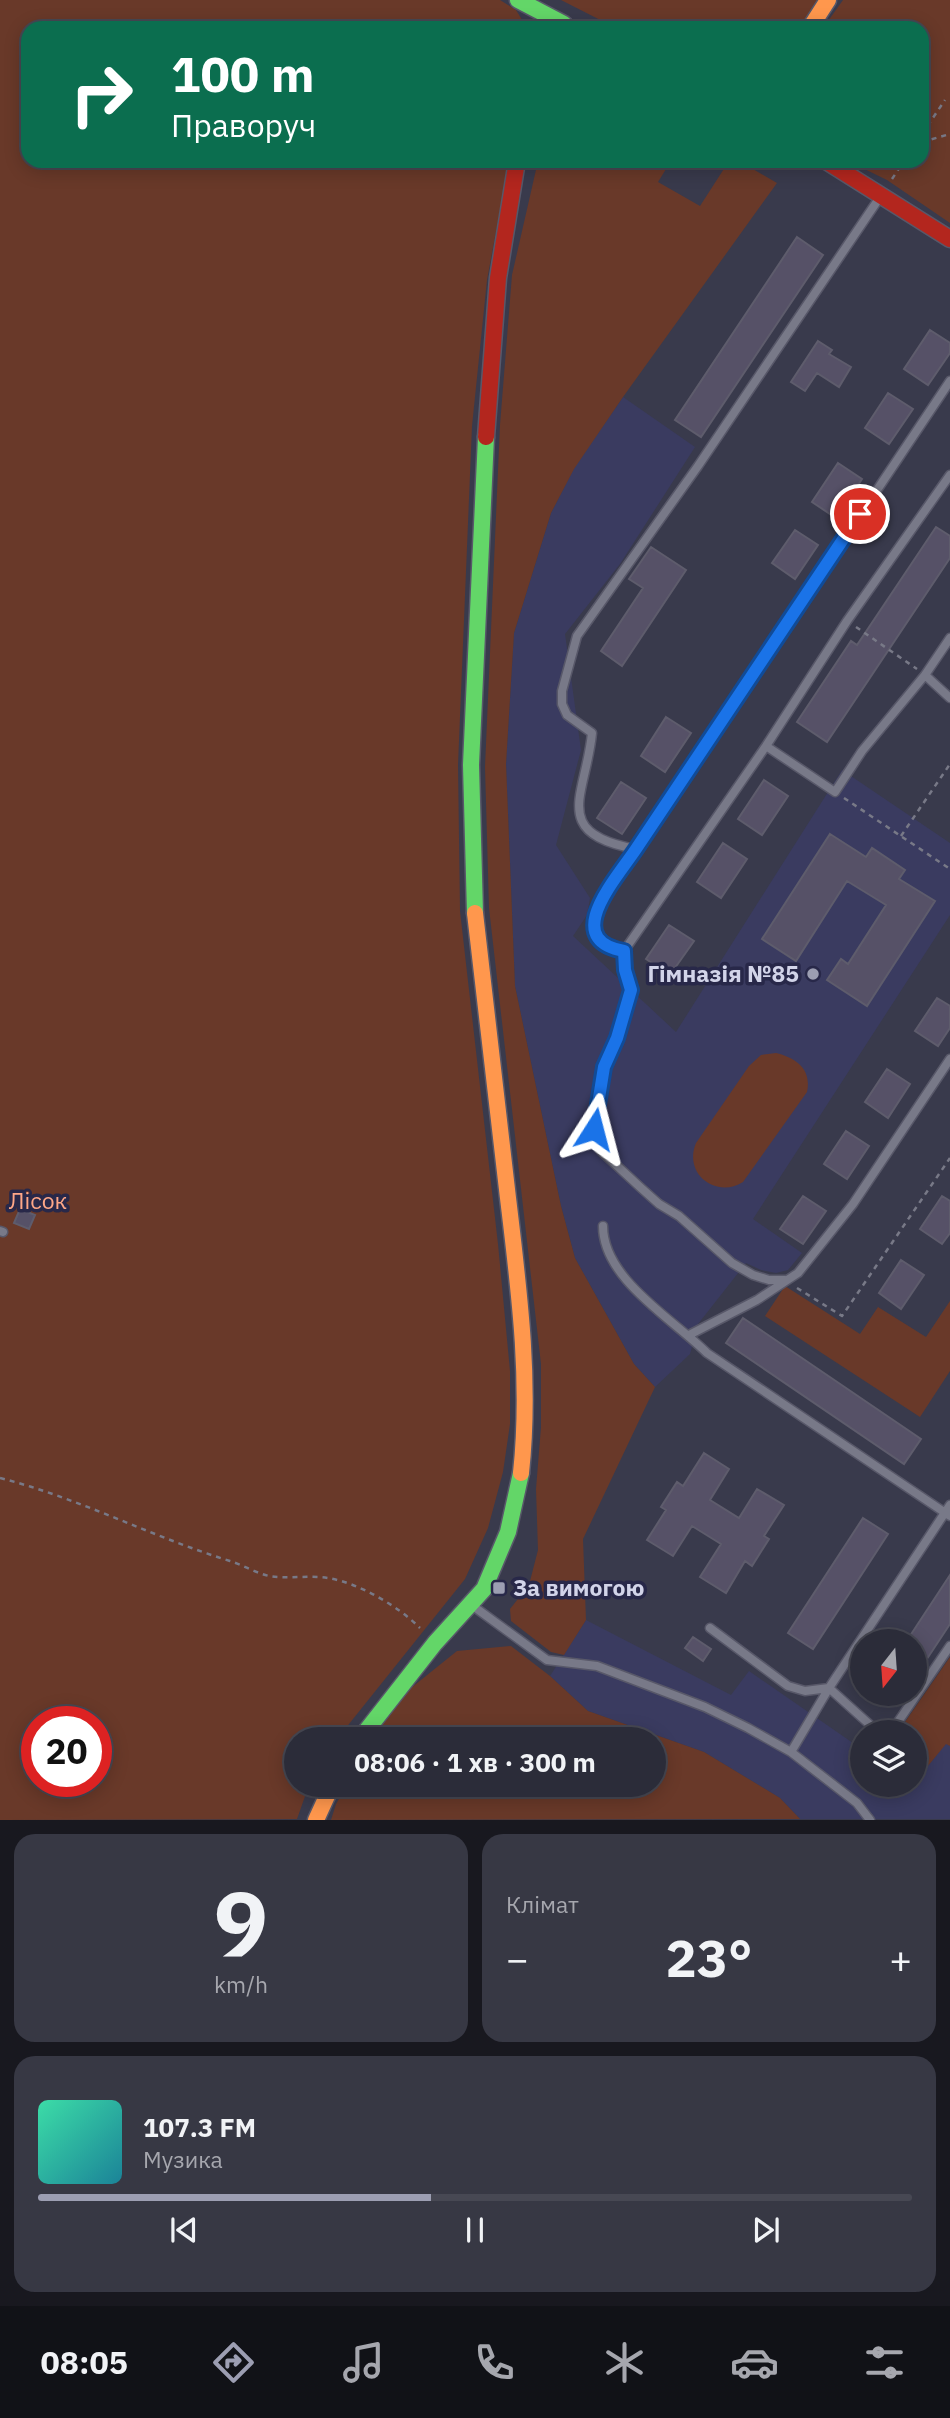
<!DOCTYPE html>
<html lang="uk">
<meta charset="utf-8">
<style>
:root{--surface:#2b2c39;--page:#373844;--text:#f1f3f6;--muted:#a6a7ae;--line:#474853;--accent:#9c9eb2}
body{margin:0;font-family:"IBM Plex Sans",sans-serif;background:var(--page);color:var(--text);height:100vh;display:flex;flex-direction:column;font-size:26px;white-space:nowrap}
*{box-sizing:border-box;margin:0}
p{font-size:23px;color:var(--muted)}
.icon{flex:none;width:38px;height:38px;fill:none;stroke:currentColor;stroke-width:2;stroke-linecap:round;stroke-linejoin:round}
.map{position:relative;height:1820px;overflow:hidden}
.sheet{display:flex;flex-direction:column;gap:14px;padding:14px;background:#18181f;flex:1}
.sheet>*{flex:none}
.hud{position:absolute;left:21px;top:21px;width:908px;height:147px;border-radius:21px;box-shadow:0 4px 18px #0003,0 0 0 2px var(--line);background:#0b6e4f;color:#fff;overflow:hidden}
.needle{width:46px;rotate:197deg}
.fabs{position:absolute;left:850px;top:1629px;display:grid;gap:14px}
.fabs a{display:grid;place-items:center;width:77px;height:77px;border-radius:50%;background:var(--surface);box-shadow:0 4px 18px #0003,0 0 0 2px var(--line);font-size:35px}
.speed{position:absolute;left:21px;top:1706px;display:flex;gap:14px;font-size:35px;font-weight:700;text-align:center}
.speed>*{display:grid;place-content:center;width:91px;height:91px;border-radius:50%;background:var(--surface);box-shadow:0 4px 18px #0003,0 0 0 2px var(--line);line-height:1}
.speed .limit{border:10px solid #d22;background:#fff;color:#111}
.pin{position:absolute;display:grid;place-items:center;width:60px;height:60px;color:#fff;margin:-30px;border:4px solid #fff;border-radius:50%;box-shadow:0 2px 7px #0007}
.me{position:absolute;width:77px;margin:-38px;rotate:9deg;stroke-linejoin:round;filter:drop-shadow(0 0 5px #0008)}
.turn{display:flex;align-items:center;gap:24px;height:147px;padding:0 35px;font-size:32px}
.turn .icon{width:91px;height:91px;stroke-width:2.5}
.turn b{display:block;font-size:49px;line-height:60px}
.big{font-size:52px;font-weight:700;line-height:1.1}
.sheet .card{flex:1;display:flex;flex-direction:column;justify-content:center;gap:10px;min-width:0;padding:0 24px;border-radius:21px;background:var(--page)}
.sheet .dial{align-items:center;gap:0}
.dial b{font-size:91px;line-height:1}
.song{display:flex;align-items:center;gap:21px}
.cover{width:84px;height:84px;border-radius:10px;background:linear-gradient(135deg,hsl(160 70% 55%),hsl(190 70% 35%))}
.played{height:7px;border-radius:4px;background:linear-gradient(90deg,var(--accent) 45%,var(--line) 45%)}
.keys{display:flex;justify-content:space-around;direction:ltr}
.heat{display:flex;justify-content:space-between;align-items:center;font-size:38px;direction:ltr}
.sheet .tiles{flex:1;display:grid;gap:14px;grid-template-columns:1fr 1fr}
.card:last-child{grid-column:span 2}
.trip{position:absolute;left:284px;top:1727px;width:382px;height:70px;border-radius:35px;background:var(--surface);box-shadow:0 4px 18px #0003,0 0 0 2px var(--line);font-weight:700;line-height:70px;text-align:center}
.tabs{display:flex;height:112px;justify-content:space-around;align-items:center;background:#111217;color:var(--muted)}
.tabs .icon{width:49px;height:49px}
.tabs .selected{color:var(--accent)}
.tabs b{font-size:32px;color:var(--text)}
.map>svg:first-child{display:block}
.built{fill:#3a3b60}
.green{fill:#693929;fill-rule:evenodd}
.building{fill:#565167;stroke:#5e5c6c;stroke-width:2}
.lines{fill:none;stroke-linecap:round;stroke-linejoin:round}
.lane-casing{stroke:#585869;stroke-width:11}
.fast-casing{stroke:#585869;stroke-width:19}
.slow-casing{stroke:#585869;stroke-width:19}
.jam-casing{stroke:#585869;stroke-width:19}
.path{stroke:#787987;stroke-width:2.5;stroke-dasharray:5 5;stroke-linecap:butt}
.lane{stroke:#787988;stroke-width:8}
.fast{stroke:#63d668;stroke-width:16}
.slow{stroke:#ff974d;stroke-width:16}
.jam{stroke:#b3261e;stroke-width:16}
.route-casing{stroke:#114b97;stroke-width:18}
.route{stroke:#1a73e8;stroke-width:12}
.poi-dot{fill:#9c9eb2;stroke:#282849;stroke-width:2.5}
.labels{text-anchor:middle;stroke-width:7;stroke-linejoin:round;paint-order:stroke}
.poi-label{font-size:23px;font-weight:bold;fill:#d2d4e9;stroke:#282849;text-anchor:end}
.park-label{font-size:23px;fill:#fea787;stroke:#282849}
</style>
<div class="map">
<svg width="950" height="1820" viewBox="0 0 950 1820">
<rect width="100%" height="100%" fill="#393a4c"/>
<!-- built -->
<path class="built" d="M 623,397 L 695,447 L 620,564 L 565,634 L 581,750 L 556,845 L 590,898 L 587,915 L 573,936 L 676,1032 L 842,770 L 950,843 L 950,915 L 753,1219 L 802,1253 L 788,1270 L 776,1273 L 761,1270 L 746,1263 L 698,1324 L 690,1354 L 655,1387 L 634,1364 L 575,1258 L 561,1206 L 515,986 L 506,764 L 514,633 L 551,513 L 574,468 Z
M 586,1620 L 731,1695 L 749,1671 L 863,1750 L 863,1785 L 915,1785 L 915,1778 L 918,1778 L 946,1743 L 950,1746 L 950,1819 L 800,1819 L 780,1798 L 704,1752 L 588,1711 L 550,1676 Z"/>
<!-- green -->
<path class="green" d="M 0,0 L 500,0 L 516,10 L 527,28 L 28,28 L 28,161 L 509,161 L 487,280 L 472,426 L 458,765 L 460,911 L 498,1244 L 510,1371 L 510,1424 L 503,1472 L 488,1528 L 465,1579 L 337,1739 L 296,1740 L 296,1785 L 309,1785 L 297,1819 L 0,1820 ZM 37,1722 L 96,1722 L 96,1782 L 37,1782 Z
M 561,0 L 818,0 C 814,6 810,14 806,20 C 795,32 758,33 745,23 L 727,28 L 616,28 Z
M 843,0 L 950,0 L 950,223 L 887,180 L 848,161 L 922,161 L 922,28 L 823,28 Z
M 538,161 L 671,161 L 658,182 L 700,206 L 729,161 L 739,161 L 777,183 L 623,397 L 574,469 L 551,513 L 514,633 L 506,764 L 515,986 L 561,1206 L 575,1258 L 634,1364 L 655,1387 L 583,1539 L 586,1620 L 564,1655 L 551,1652 L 511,1621 L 510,1609 L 529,1585 L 538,1550 L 536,1489 L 541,1427 L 541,1364 L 489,908 L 485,767 L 500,425 L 512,275 Z
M 776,1053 C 796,1058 812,1069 807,1092 L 743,1182 C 716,1199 683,1174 696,1143 L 749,1066 L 761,1055 Z
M 785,1286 L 860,1334 L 878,1307 L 926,1337 L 950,1301 L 950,1371 L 920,1417 L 765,1316 Z
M 511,1646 L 550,1676 L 588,1711 L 704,1752 L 780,1798 L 800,1819 L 331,1820 L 336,1804 L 347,1785 L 653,1785 L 653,1740 L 371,1739 L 411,1688 L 457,1651 Z
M 950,1657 L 950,1746 L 946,1744 L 918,1778 L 915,1778 L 915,1732 L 898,1732 Z"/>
<!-- building -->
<path class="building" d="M 797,237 L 823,255 L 701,437 L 675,420 Z
M 930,330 L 950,343 L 950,353 L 928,385 L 904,369 Z
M 818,341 L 832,350 L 829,354 L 851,367 L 839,387 L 817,373 L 805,391 L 791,382 Z
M 888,393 L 913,409 L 889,444 L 865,428 Z
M 838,463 L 862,479 L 836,518 L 812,502 Z
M 936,527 L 950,536 L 950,558 L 827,742 L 797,722 L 851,641 L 857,645 Z
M 795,530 L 818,545 L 795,579 L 772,563 Z
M 651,547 L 686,570 L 622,666 L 601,651 L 643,588 L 629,579 Z
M 666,717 L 691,733 L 665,772 L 641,756 Z
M 764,780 L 788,796 L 762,835 L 738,819 Z
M 621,782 L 646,798 L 622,834 L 597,818 Z
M 830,834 L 866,857 L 872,848 L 905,870 L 899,879 L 935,901 L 867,1006 L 827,980 L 841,959 L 848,964 L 886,905 L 847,881 L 796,961 L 762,939 Z
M 723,843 L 747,859 L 721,898 L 697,882 Z
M 669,925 L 694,941 L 670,975 L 646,959 Z
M 937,998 L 950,1006 L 950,1028 L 938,1046 L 915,1031 Z
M 887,1069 L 910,1084 L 888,1118 L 865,1102 Z
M 846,1131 L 869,1146 L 847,1179 L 824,1164 Z
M 803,1196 L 826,1211 L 803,1244 L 780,1229 Z
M 942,1196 L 950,1201 L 950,1233 L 942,1244 L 920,1229 Z
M 20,1209 L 35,1215 L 29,1229 L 14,1223 Z
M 901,1260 L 924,1275 L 901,1309 L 879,1293 Z
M 743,1318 L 921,1439 L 904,1464 L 726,1343 Z
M 704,1453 L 729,1469 L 710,1500 L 739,1518 L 757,1489 L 784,1505 L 764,1536 L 769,1539 L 752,1566 L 745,1561 L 726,1593 L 700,1577 L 721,1544 L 692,1526 L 673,1556 L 647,1540 L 666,1510 L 661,1507 L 677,1482 L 683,1486 Z
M 863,1518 L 888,1534 L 813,1649 L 788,1633 Z
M 950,1575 L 950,1624 L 915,1677 L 915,1642 L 906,1642 Z
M 693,1637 L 711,1649 L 703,1661 L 685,1648 Z"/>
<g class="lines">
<defs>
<path id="lane" d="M 925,675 L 950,638
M 766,746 L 835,792 L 862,751 L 925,675 L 950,698
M 636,849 C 549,833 586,795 592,733 L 567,715 L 562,704 L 562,691 L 577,636 L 698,466 L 880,197
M 624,951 C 582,943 592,920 608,892 L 950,381
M 603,1226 C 603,1279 673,1319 707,1353 L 950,1516
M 0,1231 L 3,1232
M 785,1280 L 769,1280 L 753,1275 L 732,1263 L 679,1216 L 659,1204 L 640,1187 L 601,1151 L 594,1140 L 604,1067 L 617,1038 L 631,990 L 625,970 L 624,951 L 766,746 L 847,621 L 950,475
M 689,1335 L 757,1300 L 798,1273 L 853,1204 L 950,1059
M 473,1606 L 547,1660 L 597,1666 L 705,1707 L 748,1728 L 791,1752 L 857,1803 L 870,1820
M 710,1628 L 788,1686 L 805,1691 L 829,1688 L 878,1732
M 891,1732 L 950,1646
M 791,1752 L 829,1688 L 950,1505"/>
<path id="fast" d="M 518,0 L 564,24 L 562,28
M 475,913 L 471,765 L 486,437
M 359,1740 L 435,1643 L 484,1589 L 508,1532 L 521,1473"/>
<path id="slow" d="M 810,28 L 828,0
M 475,913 C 486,1008 497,1103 508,1198 C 519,1290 531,1381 521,1473
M 316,1820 L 332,1785"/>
<path id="jam" d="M 826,161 L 950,239
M 486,437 L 498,278 L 517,161"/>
</defs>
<!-- lane casing -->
<use href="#lane" class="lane-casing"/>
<!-- fast casing -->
<use href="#fast" class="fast-casing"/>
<!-- slow casing -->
<use href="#slow" class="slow-casing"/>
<!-- jam casing -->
<use href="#jam" class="jam-casing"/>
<!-- path -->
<path class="path" d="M 922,134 L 945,100
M 922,142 L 950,134
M 892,179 L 904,161
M 856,627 L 917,669
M 844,798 L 950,869
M 901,836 L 950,764
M 797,1288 L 842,1316 L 950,1158
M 0,1478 C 79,1498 152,1537 230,1561 C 243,1565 256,1573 269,1576 C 288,1579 309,1575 328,1578 C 359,1583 398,1606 420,1628"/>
<!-- lane -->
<use href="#lane" class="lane"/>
<!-- fast -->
<use href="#fast" class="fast"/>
<!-- slow -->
<use href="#slow" class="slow"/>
<!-- jam -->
<use href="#jam" class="jam"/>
</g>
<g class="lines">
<defs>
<path id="route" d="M 594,1129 L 604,1067 L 617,1038 L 631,990 L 625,970 L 624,951 C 560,940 616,879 636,849 L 860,514"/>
</defs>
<!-- route casing -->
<use href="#route" class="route-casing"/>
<!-- route -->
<use href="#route" class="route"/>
</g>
<!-- markers -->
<g class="poi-dot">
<circle cx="813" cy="974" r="7"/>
<rect x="492" y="1581" width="14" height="14" rx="3.5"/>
</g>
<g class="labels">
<!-- poi labels -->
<g class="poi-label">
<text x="799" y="982">Гімназія №85</text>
<text x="513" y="1596" text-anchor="start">За вимогою</text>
</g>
<!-- park labels -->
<g class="park-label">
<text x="38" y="1209">Лісок</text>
</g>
</g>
</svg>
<div class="fabs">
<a><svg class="needle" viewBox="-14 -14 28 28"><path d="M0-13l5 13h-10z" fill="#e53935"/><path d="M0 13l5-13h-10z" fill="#a6a7ae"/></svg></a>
<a><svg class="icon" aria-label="layers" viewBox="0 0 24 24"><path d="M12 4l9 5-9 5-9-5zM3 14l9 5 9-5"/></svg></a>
</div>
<div class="speed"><div class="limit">20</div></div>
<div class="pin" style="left:860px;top:514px;background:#d93025"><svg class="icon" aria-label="arrive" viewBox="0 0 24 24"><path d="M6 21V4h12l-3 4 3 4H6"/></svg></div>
<svg class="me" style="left:594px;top:1129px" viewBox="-20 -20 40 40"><path d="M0-17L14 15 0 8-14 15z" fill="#1a73e8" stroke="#fff" stroke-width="4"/></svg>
<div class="trip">08:06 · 1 хв · 300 m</div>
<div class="hud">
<div class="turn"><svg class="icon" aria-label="right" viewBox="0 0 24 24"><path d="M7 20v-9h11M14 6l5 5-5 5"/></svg><div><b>100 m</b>Праворуч</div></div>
</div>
</div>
<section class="sheet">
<div class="tiles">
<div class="card dial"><b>9</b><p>km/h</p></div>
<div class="card"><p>Клімат</p>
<div class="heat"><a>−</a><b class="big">23°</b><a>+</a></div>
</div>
<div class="card">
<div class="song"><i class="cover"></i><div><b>107.3 FM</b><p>Музика</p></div></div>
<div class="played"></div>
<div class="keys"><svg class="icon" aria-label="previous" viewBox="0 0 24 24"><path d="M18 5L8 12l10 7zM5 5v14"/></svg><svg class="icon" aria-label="pause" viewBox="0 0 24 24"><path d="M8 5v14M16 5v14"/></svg><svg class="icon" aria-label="next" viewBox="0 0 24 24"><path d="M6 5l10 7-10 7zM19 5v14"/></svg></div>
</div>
</div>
</section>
<nav class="tabs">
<b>08:05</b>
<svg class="icon selected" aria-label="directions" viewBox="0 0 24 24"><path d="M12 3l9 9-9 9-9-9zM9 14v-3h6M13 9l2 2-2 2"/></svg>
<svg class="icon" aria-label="music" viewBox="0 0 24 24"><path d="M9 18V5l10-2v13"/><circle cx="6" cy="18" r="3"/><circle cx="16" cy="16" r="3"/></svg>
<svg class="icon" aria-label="phone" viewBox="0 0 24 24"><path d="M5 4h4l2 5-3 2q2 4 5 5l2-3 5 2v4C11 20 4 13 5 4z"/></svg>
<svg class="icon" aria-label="climate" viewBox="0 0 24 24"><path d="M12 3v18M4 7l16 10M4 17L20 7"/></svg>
<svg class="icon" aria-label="car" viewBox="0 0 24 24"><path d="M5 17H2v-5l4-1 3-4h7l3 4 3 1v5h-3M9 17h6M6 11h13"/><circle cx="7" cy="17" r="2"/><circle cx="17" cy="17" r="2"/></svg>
<svg class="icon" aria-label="filters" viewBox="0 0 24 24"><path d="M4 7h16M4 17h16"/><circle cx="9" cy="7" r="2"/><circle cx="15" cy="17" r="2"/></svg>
</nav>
